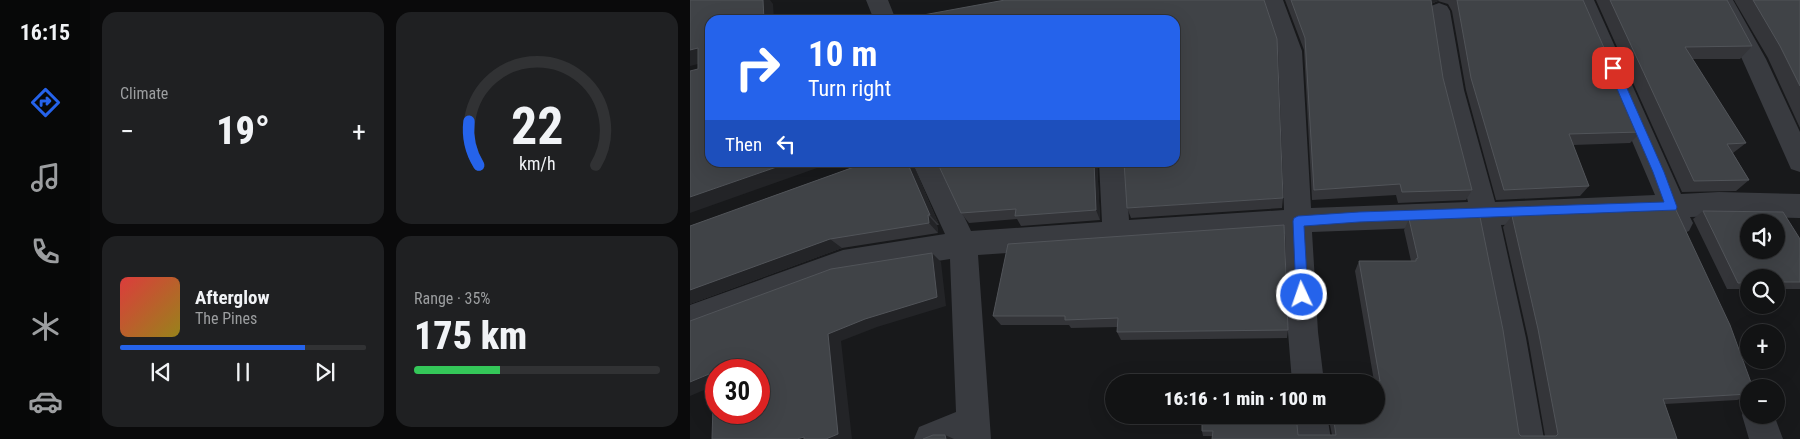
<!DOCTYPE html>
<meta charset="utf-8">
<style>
:root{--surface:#121314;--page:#1f2022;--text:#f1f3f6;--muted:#9c9ea0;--line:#313234;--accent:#2563eb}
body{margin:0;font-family:"Roboto Condensed",sans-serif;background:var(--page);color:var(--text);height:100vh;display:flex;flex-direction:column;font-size:19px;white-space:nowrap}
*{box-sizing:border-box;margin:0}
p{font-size:16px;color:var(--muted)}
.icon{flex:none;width:28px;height:28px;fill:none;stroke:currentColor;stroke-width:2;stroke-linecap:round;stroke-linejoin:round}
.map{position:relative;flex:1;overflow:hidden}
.drawer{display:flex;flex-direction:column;gap:12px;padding:12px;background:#0a0a0b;width:600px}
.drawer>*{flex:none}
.banner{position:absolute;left:15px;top:15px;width:475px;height:152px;border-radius:15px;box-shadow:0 5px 20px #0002,0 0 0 1px var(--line);background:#2563eb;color:#fff;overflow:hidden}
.tools{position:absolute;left:1050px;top:214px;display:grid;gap:10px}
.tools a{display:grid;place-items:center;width:45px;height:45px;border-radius:50%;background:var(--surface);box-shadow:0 5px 20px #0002,0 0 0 1px var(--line);font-size:25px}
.speed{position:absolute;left:15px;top:359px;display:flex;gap:10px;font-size:25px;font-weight:700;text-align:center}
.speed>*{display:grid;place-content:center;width:65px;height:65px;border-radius:50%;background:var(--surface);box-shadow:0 5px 20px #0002,0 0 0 1px var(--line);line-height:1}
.speed .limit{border:8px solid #d22;background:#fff;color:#111}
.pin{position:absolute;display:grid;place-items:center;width:42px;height:42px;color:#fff;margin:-21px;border-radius:10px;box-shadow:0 2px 8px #0006}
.me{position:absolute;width:55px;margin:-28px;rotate:357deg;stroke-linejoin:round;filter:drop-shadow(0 0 4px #0008)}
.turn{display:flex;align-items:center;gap:18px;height:105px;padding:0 20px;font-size:22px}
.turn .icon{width:65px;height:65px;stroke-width:2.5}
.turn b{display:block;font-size:35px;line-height:42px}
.then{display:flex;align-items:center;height:48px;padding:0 20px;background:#0003;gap:10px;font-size:19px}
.big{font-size:38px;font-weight:800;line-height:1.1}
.drawer .tile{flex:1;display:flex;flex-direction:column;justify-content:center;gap:8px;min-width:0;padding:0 18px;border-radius:15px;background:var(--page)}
.drawer .dial{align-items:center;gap:0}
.dial svg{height:130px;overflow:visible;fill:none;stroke:var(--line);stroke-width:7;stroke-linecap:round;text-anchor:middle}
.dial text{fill:var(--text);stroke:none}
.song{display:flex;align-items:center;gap:15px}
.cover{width:60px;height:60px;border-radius:8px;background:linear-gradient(135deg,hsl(0 70% 55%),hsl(50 70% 35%))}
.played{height:5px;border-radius:2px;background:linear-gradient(90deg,var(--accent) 75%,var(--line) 75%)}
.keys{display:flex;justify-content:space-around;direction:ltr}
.heat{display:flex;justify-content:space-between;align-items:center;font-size:28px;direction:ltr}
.charge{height:8px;border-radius:4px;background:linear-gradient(90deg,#34c759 35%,var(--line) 0)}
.drawer .tiles{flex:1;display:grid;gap:12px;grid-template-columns:repeat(2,1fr)}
.trip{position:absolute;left:415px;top:374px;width:280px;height:50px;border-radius:25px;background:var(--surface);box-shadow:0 5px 20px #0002,0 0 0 1px var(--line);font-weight:800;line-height:50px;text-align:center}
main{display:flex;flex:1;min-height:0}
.tabs{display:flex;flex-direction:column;width:90px;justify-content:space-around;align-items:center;background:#070808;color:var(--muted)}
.tabs .icon{width:35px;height:35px}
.tabs .selected{color:var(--accent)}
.tabs b{font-size:22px;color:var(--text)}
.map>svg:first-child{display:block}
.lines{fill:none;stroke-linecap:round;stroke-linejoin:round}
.minor{fill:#393b40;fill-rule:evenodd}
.wall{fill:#343539}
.shaded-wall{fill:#232427}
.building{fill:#404347;stroke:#515459;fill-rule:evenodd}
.route{fill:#2563eb;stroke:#184099}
</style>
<main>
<nav class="tabs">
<b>16:15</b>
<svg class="icon selected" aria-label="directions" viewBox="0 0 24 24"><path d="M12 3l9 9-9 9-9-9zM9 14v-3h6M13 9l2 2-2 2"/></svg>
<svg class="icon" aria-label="music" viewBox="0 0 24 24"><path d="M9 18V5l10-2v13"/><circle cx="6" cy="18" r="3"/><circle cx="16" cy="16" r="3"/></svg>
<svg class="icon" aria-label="phone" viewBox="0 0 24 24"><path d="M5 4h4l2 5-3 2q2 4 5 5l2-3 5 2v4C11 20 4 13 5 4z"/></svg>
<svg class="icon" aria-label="climate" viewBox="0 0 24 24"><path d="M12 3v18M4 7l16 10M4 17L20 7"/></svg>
<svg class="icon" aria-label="car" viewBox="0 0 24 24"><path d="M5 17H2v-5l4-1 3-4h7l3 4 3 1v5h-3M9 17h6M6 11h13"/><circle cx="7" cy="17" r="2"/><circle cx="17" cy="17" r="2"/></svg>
</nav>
<section class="drawer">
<div class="tiles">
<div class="tile"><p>Climate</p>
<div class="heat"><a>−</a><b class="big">19°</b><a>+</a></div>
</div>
<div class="tile dial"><svg viewBox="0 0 100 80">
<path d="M14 69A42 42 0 1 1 86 69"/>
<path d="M14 69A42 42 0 0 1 8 42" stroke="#2563eb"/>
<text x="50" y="56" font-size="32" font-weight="700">22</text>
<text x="50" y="72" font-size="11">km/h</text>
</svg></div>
<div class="tile">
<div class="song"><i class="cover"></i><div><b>Afterglow</b><p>The Pines</p></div></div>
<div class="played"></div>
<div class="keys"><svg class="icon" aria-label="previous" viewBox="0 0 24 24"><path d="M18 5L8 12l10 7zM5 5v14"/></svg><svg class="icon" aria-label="pause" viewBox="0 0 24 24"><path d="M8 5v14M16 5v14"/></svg><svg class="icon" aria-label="next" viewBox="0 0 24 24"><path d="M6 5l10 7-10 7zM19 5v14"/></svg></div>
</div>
<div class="tile"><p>Range · 35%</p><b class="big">175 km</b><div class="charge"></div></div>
</div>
</section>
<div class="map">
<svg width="1110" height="439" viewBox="0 0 1110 439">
<rect width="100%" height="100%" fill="#18191b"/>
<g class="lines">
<!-- minor -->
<path class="minor" d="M 176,0 L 198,0 L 206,20 L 184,20 Z
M 571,0 L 593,0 L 612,51 L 621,208 L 778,202 L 750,90 L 738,11 L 741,6 L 749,3 L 757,6 L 760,11 L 774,90 L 805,202 L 965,195 L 882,0 L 904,0 L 991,194 L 1029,192 L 1110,194 L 1110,218 L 1029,216 L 1000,217 L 1003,223 L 999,231 L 989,235 L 979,231 L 973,218 L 811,225 L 836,338 L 854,439 L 820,439 L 806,338 L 784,226 L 622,232 L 628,332 L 634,382 L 602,382 L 598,332 L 595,234 L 288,255 L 301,439 L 224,439 L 229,427 L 266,412 L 260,259 L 153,276 L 0,333 L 0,305 L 153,250 L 255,234 L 222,162 L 248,162 L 281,231 L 412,222 L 409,162 L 435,162 L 439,220 L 594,210 L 588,51 Z
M 1021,0 L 1043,0 L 1076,59 L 1110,132 L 1110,172 L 1101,169 L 1052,59 Z
M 1056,403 L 1059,403 L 1059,415 L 1084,415 L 1093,439 L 1059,439 L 1052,415 Z
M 605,415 L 637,415 L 641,439 L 607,439 Z"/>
</g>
<!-- wall -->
<path class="wall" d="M 595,0 L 893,0 L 951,132 L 940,143 L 883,145 L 899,186 L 890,196 L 806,200 L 776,90 L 762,11 L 758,4 L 748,1 L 741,4 L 753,78 L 782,190 L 776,200 L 708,203 L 706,195 L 622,200 L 614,50 Z
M 906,0 L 1037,0 L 1062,46 L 1050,59 L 1002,59 L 1056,143 L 1043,153 L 1059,180 L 1046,191 L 992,192 Z
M 1044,0 L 1110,0 L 1110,128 L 1078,58 Z
M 178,162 L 222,162 L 249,225 L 247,225 L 248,233 L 152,248 L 0,304 L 0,226 Z
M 247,162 L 407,162 L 410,220 L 331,226 L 327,219 L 279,223 L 271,213 Z
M 593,198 L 592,208 L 441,218 L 437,208 Z
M 1013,211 L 1110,239 L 1110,289 L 1086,289 L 1086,278 L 1059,278 L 1059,289 L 1037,289 L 1003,219 Z
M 822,216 L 1059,388 L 1059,396 L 1047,400 L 975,404 L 987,439 L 513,436 L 512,431 L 512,415 L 608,435 L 642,435 L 638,415 L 686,415 L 684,381 L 665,271 L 669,261 L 721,261 L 714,230 L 719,219 L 829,434 L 831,436 L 855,436 L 838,338 L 813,227 Z
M 318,244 L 598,330 L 597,338 L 431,340 L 427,332 L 428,327 L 381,328 L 379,325 L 311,325 L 303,316 Z"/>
<!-- shaded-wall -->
<path class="shaded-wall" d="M 73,0 L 80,0 L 83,4 L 84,20 L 74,20 Z
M 740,0 L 749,0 L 748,1 L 740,4 Z
M 8,48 L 20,61 L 0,66 L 0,50 Z
M 101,162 L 144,162 L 0,213 L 0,197 Z
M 217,162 L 222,162 L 249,225 L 240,215 Z
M 404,162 L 407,162 L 410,220 L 406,210 Z
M 238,215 L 247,225 L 248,233 L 239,223 Z
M 140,239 L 152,248 L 0,304 L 0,290 Z
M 242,253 L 251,262 L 256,306 L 187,327 L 151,341 L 162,439 L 136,439 L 138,334 Z
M 24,372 L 26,385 L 0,396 L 0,382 Z
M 255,435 L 264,439 L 256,439 Z"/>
<!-- building -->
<path class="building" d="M 0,0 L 73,0 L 74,20 L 20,20 L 20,162 L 101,162 L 0,197 L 0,71 L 8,69 L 8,48 L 0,50 Z
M 315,0 L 574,0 L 587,39 L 593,198 L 437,208 L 434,162 L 485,162 L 485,20 L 206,20 Z
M 601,0 L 741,0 L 753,78 L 782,190 L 712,192 L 710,184 L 624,190 L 615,38 Z
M 767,0 L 893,0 L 951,132 L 879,134 L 899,186 L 814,190 L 781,78 Z
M 920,0 L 1037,0 L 1062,46 L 995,47 L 1056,143 L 1037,144 L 1059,180 L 1004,181 Z
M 1063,0 L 1110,0 L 1110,86 L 1090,46 Z
M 178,162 L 217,162 L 240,215 L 238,215 L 239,223 L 140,239 L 0,290 L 0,226 Z
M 247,162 L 404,162 L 406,210 L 325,216 L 326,209 L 271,213 Z
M 985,208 L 1040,325 L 1063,388 L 1059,388 L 1059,394 L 973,399 L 987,439 L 522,439 L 523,431 L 512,431 L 512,415 L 606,415 L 608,435 L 646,435 L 643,415 L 686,415 L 686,382 L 668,382 L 690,381 L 669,261 L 726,261 L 726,259 L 728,258 L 719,219 L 790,217 L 813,330 L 829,434 L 831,436 L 866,436 L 868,434 L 848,329 L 822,216 Z
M 1013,211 L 1093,212 L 1110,239 L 1110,282 L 1086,282 L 1086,278 L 1059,278 L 1059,283 L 1048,283 ZM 1059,222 L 1086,222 L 1086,250 L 1059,250 Z
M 594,225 L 598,330 L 427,332 L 428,318 L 375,320 L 375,316 L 303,316 L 318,244 Z
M 242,253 L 247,297 L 175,319 L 138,334 L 148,434 L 136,439 L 114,439 L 114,437 L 107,439 L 22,439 L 24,372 L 0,382 L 0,321 L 141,269 ZM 26,370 L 69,370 L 69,412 L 26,412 Z
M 602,375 L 610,377 L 610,382 L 531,382 Z
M 243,435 L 255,435 L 256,439 L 233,439 Z"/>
<!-- route -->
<path class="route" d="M 923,64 L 928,68 L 974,172 L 987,207 L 986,210 L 669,222 L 614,226 L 618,295 L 616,299 L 612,301 L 607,299 L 606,295 L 603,221 L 604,218 L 608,216 L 669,212 L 974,202 L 963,172 L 918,68 Z"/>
</svg>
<div class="tools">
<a><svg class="icon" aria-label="sound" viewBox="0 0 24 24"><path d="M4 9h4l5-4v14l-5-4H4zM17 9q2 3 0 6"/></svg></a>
<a><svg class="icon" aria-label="search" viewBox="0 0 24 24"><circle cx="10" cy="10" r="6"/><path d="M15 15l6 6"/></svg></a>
<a>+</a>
<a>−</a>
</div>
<div class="speed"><div class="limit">30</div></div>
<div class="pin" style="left:923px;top:68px;background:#d93025"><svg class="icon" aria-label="arrive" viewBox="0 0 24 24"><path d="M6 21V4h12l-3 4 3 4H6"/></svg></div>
<svg class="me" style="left:612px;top:295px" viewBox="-20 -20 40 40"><circle r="17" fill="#2563eb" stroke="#fff" stroke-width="3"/><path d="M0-11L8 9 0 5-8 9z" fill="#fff"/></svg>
<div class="trip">16:16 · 1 min · 100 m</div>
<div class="banner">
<div class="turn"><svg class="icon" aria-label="right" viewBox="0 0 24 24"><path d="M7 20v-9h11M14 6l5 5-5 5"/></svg><div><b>10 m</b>Turn right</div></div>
<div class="then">Then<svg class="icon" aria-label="left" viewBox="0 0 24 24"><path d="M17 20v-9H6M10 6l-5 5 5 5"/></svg></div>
</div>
</div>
</main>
